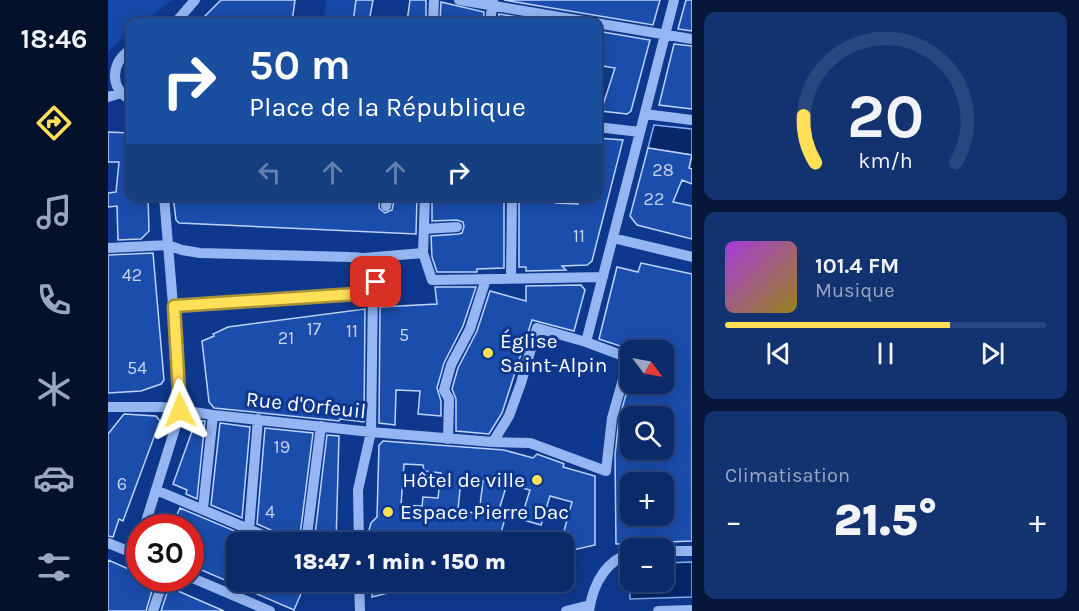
<!DOCTYPE html>
<html lang="fr">
<meta charset="utf-8">
<style>
:root{--surface:#0a2a6a;--page:#133270;--text:#f1f3f6;--muted:#99a7c1;--line:#2a467e;--accent:#ffe057}
body{margin:0;font-family:Karla,sans-serif;background:var(--page);color:var(--text);height:100vh;display:flex;flex-direction:column;font-size:22px;white-space:nowrap}
*{box-sizing:border-box;margin:0}
p{font-size:20px;color:var(--muted)}
.icon{flex:none;width:33px;height:33px;fill:none;stroke:currentColor;stroke-width:2;stroke-linecap:round;stroke-linejoin:round}
.map{position:relative;flex:1;overflow:hidden}
.panel{display:flex;flex-direction:column;gap:12px;padding:12px;background:#06173a;width:387px}
.panel>*{flex:none}
.top-card{position:absolute;left:18px;top:18px;width:476px;height:183px;border-radius:12px;box-shadow:0 3px 15px #0003,0 0 0 2px var(--line);background:#1a4fa0;color:#fff;overflow:hidden}
.needle{width:39px;rotate:122deg}
.controls{position:absolute;left:512px;top:340px;display:grid;gap:12px}
.controls a{display:grid;place-items:center;width:54px;height:54px;border-radius:12px;background:var(--surface);box-shadow:0 3px 15px #0003,0 0 0 2px var(--line);font-size:30px}
.speed{position:absolute;left:18px;top:514px;display:flex;gap:12px;font-size:30px;font-weight:700;text-align:center}
.speed>*{display:grid;place-content:center;width:78px;height:78px;border-radius:50%;background:var(--surface);box-shadow:0 3px 15px #0003,0 0 0 2px var(--line);line-height:1}
.speed .limit{border:9px solid #d22;background:#fff;color:#111}
.pin{position:absolute;display:grid;place-items:center;width:51px;height:51px;color:#fff;margin:-26px;border-radius:12px;box-shadow:0 3px 9px #0006}
.me{position:absolute;width:66px;margin:-33px;rotate:358deg;stroke-linejoin:round;filter:drop-shadow(0 0 4px #0008)}
.turn{display:flex;align-items:center;gap:21px;height:126px;padding:0 24px;font-size:27px}
.turn .icon{width:78px;height:78px;stroke-width:2.5}
.turn b{display:block;font-size:42px;line-height:51px}
.lanes{display:flex;align-items:center;height:57px;padding:0 24px;background:#0003;justify-content:center;gap:30px;direction:ltr}
.lanes .off{opacity:.35}
.big{font-size:45px;font-weight:800;line-height:1.1}
.panel .widget{flex:1;display:flex;flex-direction:column;justify-content:center;gap:9px;min-width:0;padding:0 21px;border-radius:12px;background:var(--page)}
.panel .dial{align-items:center;gap:0}
.dial svg{height:156px;overflow:visible;fill:none;stroke:var(--line);stroke-width:7;stroke-linecap:round;text-anchor:middle}
.dial text{fill:var(--text);stroke:none}
.song{display:flex;align-items:center;gap:18px}
.cover{width:72px;height:72px;border-radius:9px;background:linear-gradient(135deg,hsl(280 70% 55%),hsl(50 70% 35%))}
.played{height:6px;border-radius:3px;background:linear-gradient(90deg,var(--accent) 70%,var(--line) 70%)}
.keys{display:flex;justify-content:space-around;direction:ltr}
.heat{display:flex;justify-content:space-between;align-items:center;font-size:33px;direction:ltr}
.trip{position:absolute;left:118px;top:532px;width:348px;height:60px;border-radius:12px;background:var(--surface);box-shadow:0 3px 15px #0003,0 0 0 2px var(--line);font-weight:800;line-height:60px;text-align:center}
main{display:flex;flex:1;min-height:0}
.tab-bar{display:flex;flex-direction:column;width:108px;justify-content:space-around;align-items:center;background:#04112a;color:var(--muted)}
.tab-bar .icon{width:42px;height:42px}
.tab-bar .active{color:var(--accent)}
.tab-bar b{font-size:27px;color:var(--text)}
.map>svg:first-child{display:block}
.green{fill:#1548a8}
.water{fill:#082768;stroke:#86aff7;stroke-width:1.5}
.building{fill:#1b4dad;stroke:#bcd3fe;stroke-width:1.5;fill-rule:evenodd}
.lines{fill:none;stroke-linecap:round;stroke-linejoin:round}
.minor{stroke:#95b6f3;stroke-width:10}
.route-casing{stroke:#a69239;stroke-width:15}
.route{stroke:#ffe057;stroke-width:10}
.poi-dot{fill:#ffe057;stroke:#0e388d;stroke-width:2}
.labels{text-anchor:middle;stroke-width:6;stroke-linejoin:round;paint-order:stroke}
.number-label{font-size:18px;fill:#c6d2ea}
.poi-label{font-size:21px;fill:#fff;stroke:#0e388d;text-anchor:start}
.street-label{font-size:21px;fill:#fff;stroke:#0e388d}
</style>
<main>
<nav class="tab-bar">
<b>18:46</b>
<svg class="icon active" aria-label="directions" viewBox="0 0 24 24"><path d="M12 3l9 9-9 9-9-9zM9 14v-3h6M13 9l2 2-2 2"/></svg>
<svg class="icon" aria-label="music" viewBox="0 0 24 24"><path d="M9 18V5l10-2v13"/><circle cx="6" cy="18" r="3"/><circle cx="16" cy="16" r="3"/></svg>
<svg class="icon" aria-label="phone" viewBox="0 0 24 24"><path d="M5 4h4l2 5-3 2q2 4 5 5l2-3 5 2v4C11 20 4 13 5 4z"/></svg>
<svg class="icon" aria-label="climate" viewBox="0 0 24 24"><path d="M12 3v18M4 7l16 10M4 17L20 7"/></svg>
<svg class="icon" aria-label="car" viewBox="0 0 24 24"><path d="M5 17H2v-5l4-1 3-4h7l3 4 3 1v5h-3M9 17h6M6 11h13"/><circle cx="7" cy="17" r="2"/><circle cx="17" cy="17" r="2"/></svg>
<svg class="icon" aria-label="filters" viewBox="0 0 24 24"><path d="M4 7h16M4 17h16"/><circle cx="9" cy="7" r="2"/><circle cx="15" cy="17" r="2"/></svg>
</nav>
<div class="map">
<svg width="584" height="611" viewBox="0 0 584 611">
<rect width="100%" height="100%" fill="#0e388d"/>
<!-- green -->
<path class="green" d="M 0,0 L 65,0 L 35,22 L 22,22 L 22,31 L 0,52 Z
M 218,0 L 248,0 L 245,22 L 216,22 Z"/>
<!-- water -->
<path class="water" d="M 546,125 L 584,129 L 584,155 L 540,148 Z
M 584,562 L 584,597 L 522,599 L 522,582 L 555,582 L 555,563 Z"/>
<!-- building -->
<path class="building" d="M 113,0 L 187,0 L 184,22 L 91,22 Z
M 248,0 L 265,0 L 261,22 L 245,22 Z
M 302,0 L 318,0 L 318,22 L 299,22 Z
M 396,0 L 552,0 L 545,25 Z
M 578,0 L 584,0 L 584,31 L 570,29 Z
M 333,2 L 376,12 L 375,22 L 332,22 Z
M 391,14 L 440,22 L 390,22 Z
M 489,31 L 542,40 L 523,111 L 519,114 L 493,111 L 507,68 L 489,65 Z
M 566,44 L 584,46 L 584,109 L 551,105 Z
M 0,132 L 22,133 L 22,196 L 40,196 L 41,231 L 33,239 L 10,240 L 9,206 L 0,207 L 0,193 L 8,192 L 11,162 L 0,162 Z
M 489,138 L 515,140 L 484,261 L 479,265 L 454,266 L 458,270 L 418,271 L 418,267 L 411,267 L 411,196 L 449,196 L 448,203 L 470,204 L 471,196 L 489,196 Z
M 540,148 L 584,155 L 581,168 L 584,169 L 584,184 L 574,180 L 565,202 L 584,206 L 584,239 L 529,225 L 522,216 Z
M 65,196 L 272,196 L 271,208 L 277,213 L 284,210 L 287,196 L 309,196 L 308,234 L 71,223 L 68,220 Z
M 324,196 L 396,196 L 396,268 L 369,269 L 369,272 L 329,272 L 324,257 L 323,236 L 350,234 L 354,233 L 356,227 L 355,222 L 349,220 L 324,221 Z
M 45,253 L 56,380 L 53,384 L 33,391 L 0,393 L 0,255 Z
M 533,263 L 584,274 L 584,541 L 508,544 L 507,455 L 511,419 L 521,384 L 555,384 L 555,351 L 527,351 L 491,339 L 509,267 L 530,272 ZM 522,417 L 558,417 L 555,426 L 555,450 L 522,450 ZM 522,483 L 555,483 L 555,516 L 522,516 Z
M 473,285 L 477,290 L 466,331 L 424,320 L 394,413 L 381,434 L 348,431 L 348,399 L 344,389 L 350,368 L 369,331 L 382,291 L 418,301 L 418,286 Z
M 327,287 L 368,287 L 355,326 L 336,363 L 329,388 L 333,401 L 333,416 L 310,414 L 312,391 L 288,390 L 287,425 L 271,423 L 272,307 L 329,304 Z
M 257,309 L 256,422 L 232,419 L 231,421 L 106,408 L 101,402 L 94,341 L 106,336 L 105,334 L 120,327 Z
M 16,414 L 48,416 L 52,421 L 15,521 L 11,519 L 5,537 L 0,536 L 0,434 Z
M 92,421 L 97,421 L 89,499 L 78,494 L 79,490 L 65,484 L 87,423 Z
M 112,423 L 142,427 L 134,518 L 103,505 Z
M 157,428 L 205,433 L 191,543 L 181,543 L 177,536 L 149,524 Z
M 219,435 L 231,436 L 228,543 L 206,543 Z
M 275,441 L 396,450 L 425,458 L 429,454 L 454,463 L 456,464 L 455,467 L 487,476 L 487,545 L 456,552 L 456,534 L 462,533 L 456,531 L 464,502 L 442,496 L 433,525 L 419,521 L 413,519 L 422,490 L 399,484 L 390,513 L 398,515 L 390,543 L 263,543 L 261,530 L 263,523 L 269,517 L 271,445 ZM 296,464 L 315,465 L 316,471 L 333,473 L 330,498 L 315,497 L 314,506 L 293,505 ZM 353,479 L 375,481 L 371,514 L 350,510 Z
M 72,508 L 155,543 L 129,543 L 129,582 L 198,582 L 186,610 L 82,565 L 82,528 L 63,528 Z
M 0,560 L 32,574 L 32,579 L 47,581 L 38,611 L 0,611 Z
M 265,582 L 308,582 L 308,586 L 264,597 Z
M 61,587 L 86,598 L 116,611 L 53,611 Z"/>
<g class="lines">
<!-- minor -->
<path class="minor" d="M 351,0 L 584,39
M 68,22 L 87,0
M 325,22 L 326,0
M 382,22 L 385,0
M 22,50 C 3,63 1,87 22,100
M 0,97 L 13,93
M 537,114 L 584,120
M 489,127 L 532,132
M 278,206 L 280,196
M 316,229 L 349,227
M 505,238 L 584,257
M 0,248 L 60,245 L 74,250 L 92,253 L 242,257 C 247,257 253,257 257,259 C 272,266 272,285 260,292 L 66,307
M 315,253 L 324,280 L 495,277
M 256,258 L 315,253 L 317,196
M 403,278 L 404,196
M 0,407 L 54,407 L 105,415 L 263,432 L 385,442 L 422,443 L 498,471 L 504,418 L 521,358 L 478,342
M 340,439 L 341,399 L 336,390 L 343,365 L 362,329 L 378,279
M 385,442 L 401,416 L 413,383 L 429,328 L 478,342 L 566,0
M 48,490 L 174,543
M 95,509 L 105,415
M 36,528 L 70,419 L 73,402 L 56,196
M 141,529 L 150,419
M 0,543 L 32,556
M 198,543 L 213,426
M 251,543 L 250,490 L 263,432 L 265,289
M 555,551 L 584,551
M 29,555 L 32,541
M 82,577 L 162,611
M 251,582 L 252,611
M 45,611 L 56,579
M 458,611 L 482,605
M 481,611 C 485,585 496,562 522,553
M 550,611 L 584,610"/>
</g>
<g class="lines">
<defs>
<path id="route" d="M 72,410 L 66,306 L 248,294 C 258,293 264,292 268,282"/>
</defs>
<!-- route casing -->
<use href="#route" class="route-casing"/>
<!-- route -->
<use href="#route" class="route"/>
</g>
<!-- markers -->
<g class="poi-dot">
<circle cx="380" cy="353" r="6"/>
<circle cx="429" cy="480" r="6"/>
<circle cx="280" cy="512" r="6"/>
</g>
<g class="labels">
<!-- number labels -->
<g class="number-label">
<text x="555" y="176">28</text>
<text x="546" y="205">22</text>
<text x="471" y="242">11</text>
<text x="24" y="281">42</text>
<text x="206" y="335">17</text>
<text x="244" y="337">11</text>
<text x="296" y="341">5</text>
<text x="178" y="344">21</text>
<text x="29" y="374">54</text>
<text x="174" y="453">19</text>
<text x="14" y="490">6</text>
<text x="162" y="518">4</text>
</g>
<!-- poi labels -->
<g class="poi-label">
<text x="392" y="348">Église<tspan x="392" dy="24">Saint-Alpin</tspan></text>
<text x="417" y="487" text-anchor="end">Hôtel de ville</text>
<text x="292" y="519">Espace Pierre Dac</text>
</g>
<!-- street labels -->
<g class="street-label">
<text transform="translate(198 405) rotate(6)" y="7">Rue d'Orfeuil</text>
</g>
</g>
</svg>
<div class="controls">
<a><svg class="needle" viewBox="-14 -14 28 28"><path d="M0-13l5 13h-10z" fill="#e53935"/><path d="M0 13l5-13h-10z" fill="#99a7c1"/></svg></a>
<a><svg class="icon" aria-label="search" viewBox="0 0 24 24"><circle cx="10" cy="10" r="6"/><path d="M15 15l6 6"/></svg></a>
<a>+</a>
<a>−</a>
</div>
<div class="speed"><div class="limit">30</div></div>
<div class="pin" style="left:268px;top:282px;background:#d93025"><svg class="icon" aria-label="arrive" viewBox="0 0 24 24"><path d="M6 21V4h12l-3 4 3 4H6"/></svg></div>
<svg class="me" style="left:72px;top:410px" viewBox="-20 -20 40 40"><path d="M0-17L14 15 0 8-14 15z" fill="#ffe057" stroke="#fff" stroke-width="4"/></svg>
<div class="trip">18:47 · 1 min · 150 m</div>
<div class="top-card">
<div class="turn"><svg class="icon" aria-label="right" viewBox="0 0 24 24"><path d="M7 20v-9h11M14 6l5 5-5 5"/></svg><div><b>50 m</b>Place de la République</div></div>
<div class="lanes"><svg class="icon off" aria-label="left" viewBox="0 0 24 24"><path d="M17 20v-9H6M10 6l-5 5 5 5"/></svg><svg class="icon off" aria-label="ahead" viewBox="0 0 24 24"><path d="M12 20V5M6 11l6-6 6 6"/></svg><svg class="icon off" aria-label="ahead" viewBox="0 0 24 24"><path d="M12 20V5M6 11l6-6 6 6"/></svg><svg class="icon" aria-label="right" viewBox="0 0 24 24"><path d="M7 20v-9h11M14 6l5 5-5 5"/></svg></div>
</div>
</div>
<section class="panel">
<div class="widget dial"><svg viewBox="0 0 100 80">
<path d="M14 69A42 42 0 1 1 86 69"/>
<path d="M14 69A42 42 0 0 1 8 45" stroke="#ffe057"/>
<text x="50" y="56" font-size="32" font-weight="700">20</text>
<text x="50" y="72" font-size="11">km/h</text>
</svg></div>
<div class="widget">
<div class="song"><i class="cover"></i><div><b>101.4 FM</b><p>Musique</p></div></div>
<div class="played"></div>
<div class="keys"><svg class="icon" aria-label="previous" viewBox="0 0 24 24"><path d="M18 5L8 12l10 7zM5 5v14"/></svg><svg class="icon" aria-label="pause" viewBox="0 0 24 24"><path d="M8 5v14M16 5v14"/></svg><svg class="icon" aria-label="next" viewBox="0 0 24 24"><path d="M6 5l10 7-10 7zM19 5v14"/></svg></div>
</div>
<div class="widget"><p>Climatisation</p>
<div class="heat"><a>−</a><b class="big">21.5°</b><a>+</a></div>
</div>
</section>
</main>
